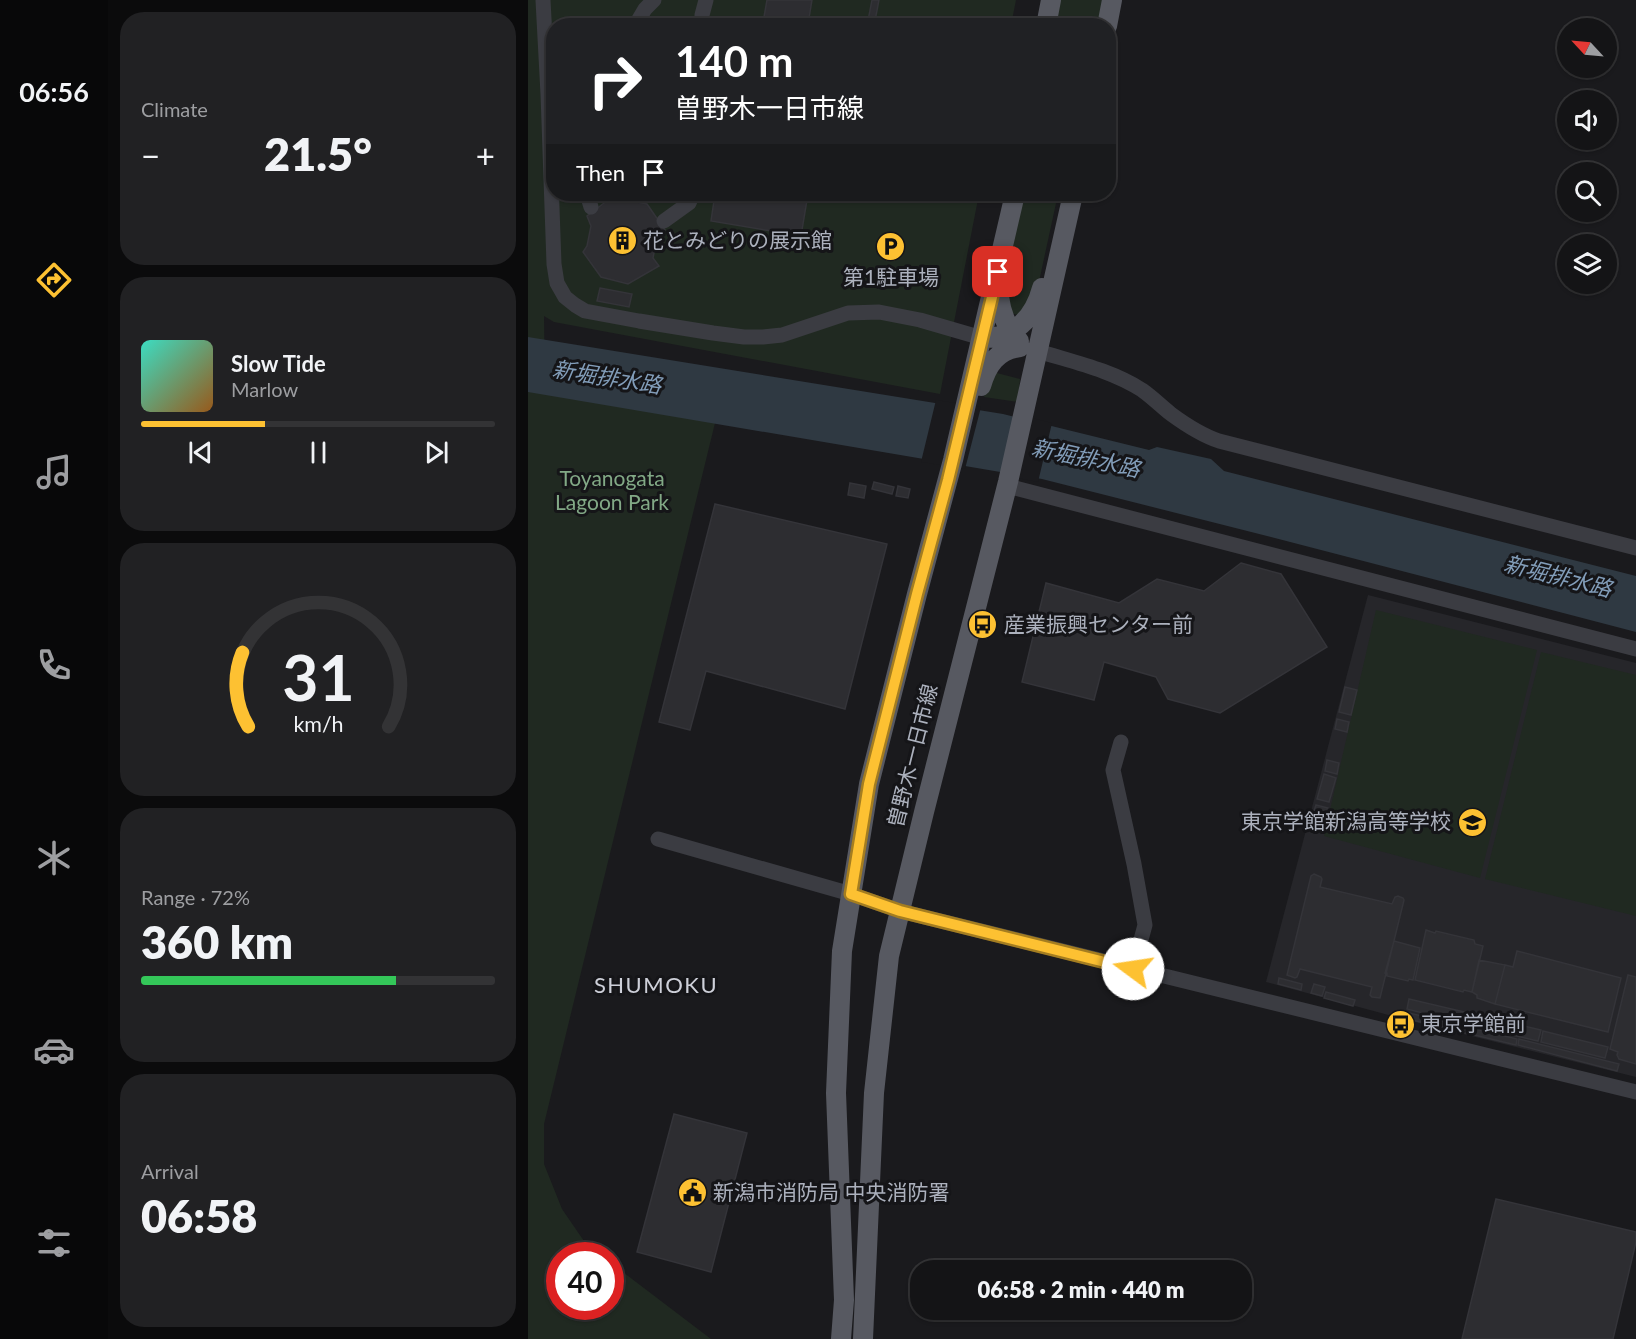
<!DOCTYPE html>
<meta charset="utf-8">
<style>
:root{--surface:#141416;--page:#212123;--text:#f1f3f6;--muted:#9d9ea1;--line:#333335;--accent:#fdc132}
body{margin:0;font-family:Lato,"Noto Sans JP",sans-serif;background:var(--page);color:var(--text);height:100vh;display:flex;flex-direction:column;font-size:22px;white-space:nowrap}
*{box-sizing:border-box;margin:0}
p{font-size:20px;color:var(--muted)}
.icon{flex:none;width:33px;height:33px;fill:none;stroke:currentColor;stroke-width:2;stroke-linecap:round;stroke-linejoin:round}
.map{position:relative;flex:1;overflow:hidden}
.details{display:flex;flex-direction:column;gap:12px;padding:12px;background:#0b0b0c;width:420px}
.details>*{flex:none}
.hud{position:absolute;left:18px;top:18px;width:570px;height:183px;border-radius:24px;box-shadow:0 2px 4px #0004,0 0 0 2px var(--line);background:#202124;color:#fff;overflow:hidden}
.needle{width:39px;rotate:296deg}
.tools{position:absolute;left:1029px;top:18px;display:grid;gap:12px}
.tools a{display:grid;place-items:center;width:60px;height:60px;border-radius:50%;background:var(--surface);box-shadow:0 2px 4px #0004,0 0 0 2px var(--line);font-size:30px}
.speed{position:absolute;left:18px;top:1242px;display:flex;gap:12px;font-size:30px;font-weight:700;text-align:center}
.speed>*{display:grid;place-content:center;width:78px;height:78px;border-radius:50%;background:var(--surface);box-shadow:0 2px 4px #0004,0 0 0 2px var(--line);line-height:1}
.speed .limit{border:9px solid #d22;background:#fff;color:#111}
.pin{position:absolute;display:grid;place-items:center;width:51px;height:51px;color:#fff;margin:-26px;border-radius:12px;box-shadow:0 3px 9px #0006}
.me{position:absolute;width:66px;margin:-33px;rotate:284deg;stroke-linejoin:round;filter:drop-shadow(0 0 4px #0008)}
.turn{display:flex;align-items:center;gap:21px;height:126px;padding:0 30px;font-size:27px}
.turn .icon{width:78px;height:78px;stroke-width:2.5}
.turn b{display:block;font-size:42px;line-height:51px}
.then{display:flex;align-items:center;height:57px;padding:0 30px;background:#0003;gap:12px;font-size:22px}
.big{font-size:45px;font-weight:800;line-height:1.1}
.details .tile{flex:1;display:flex;flex-direction:column;justify-content:center;gap:9px;min-width:0;padding:0 21px;border-radius:24px;background:var(--page)}
.details .dial{align-items:center;gap:0}
.dial svg{height:156px;overflow:visible;fill:none;stroke:var(--line);stroke-width:7;stroke-linecap:round;text-anchor:middle}
.dial text{fill:var(--text);stroke:none}
.song{display:flex;align-items:center;gap:18px}
.cover{width:72px;height:72px;border-radius:9px;background:linear-gradient(135deg,hsl(170 70% 55%),hsl(30 70% 35%))}
.played{height:6px;border-radius:3px;background:linear-gradient(90deg,var(--accent) 35%,var(--line) 35%)}
.keys{display:flex;justify-content:space-around;direction:ltr}
.heat{display:flex;justify-content:space-between;align-items:center;font-size:33px;direction:ltr}
.charge{height:9px;border-radius:4px;background:linear-gradient(90deg,#34c759 72%,var(--line) 0)}
.trip{position:absolute;left:382px;top:1260px;width:342px;height:60px;border-radius:24px;background:var(--surface);box-shadow:0 2px 4px #0004,0 0 0 2px var(--line);font-weight:800;line-height:60px;text-align:center}
main{display:flex;flex:1;min-height:0}
.dock{display:flex;flex-direction:column;width:108px;justify-content:space-around;align-items:center;background:#080809;color:var(--muted)}
.dock .icon{width:42px;height:42px}
.dock .on{color:var(--accent)}
.dock b{font-size:27px;color:var(--text)}
.map>svg:first-child{display:block}
.built{fill:#26262a}
.green{fill:#202921}
.water{fill:#2f3942}
.pier{fill:#1a1a1d}
.building{fill:#2d2d31;stroke:#343439;stroke-width:1.5}
.lines{fill:none;stroke-linecap:round;stroke-linejoin:round}
.minor{stroke:#3b3c42;stroke-width:15}
.major{stroke:#575961;stroke-width:20}
.route-casing{stroke:#a47d20;stroke-width:15}
.route{stroke:#fdc132;stroke-width:10}
.labels{text-anchor:middle;stroke-width:6;stroke-linejoin:round;paint-order:stroke}
.poi-label{font-size:21px;fill:#acb1bd;stroke:#151518;text-anchor:start}
.park-label{font-size:21px;fill:#82a986;stroke:#151518}
.street-label{font-size:21px;fill:#acb1bd;stroke:#151518}
.water-label{font-size:22px;font-style:italic;fill:#829db9;stroke:#151518}
.neighbourhood-label{font-size:22px;letter-spacing:1.5px;fill:#ced0d9;stroke:#151518}
</style>
<main>
<nav class="dock">
<b>06:56</b>
<svg class="icon on" aria-label="directions" viewBox="0 0 24 24"><path d="M12 3l9 9-9 9-9-9zM9 14v-3h6M13 9l2 2-2 2"/></svg>
<svg class="icon" aria-label="music" viewBox="0 0 24 24"><path d="M9 18V5l10-2v13"/><circle cx="6" cy="18" r="3"/><circle cx="16" cy="16" r="3"/></svg>
<svg class="icon" aria-label="phone" viewBox="0 0 24 24"><path d="M5 4h4l2 5-3 2q2 4 5 5l2-3 5 2v4C11 20 4 13 5 4z"/></svg>
<svg class="icon" aria-label="climate" viewBox="0 0 24 24"><path d="M12 3v18M4 7l16 10M4 17L20 7"/></svg>
<svg class="icon" aria-label="car" viewBox="0 0 24 24"><path d="M5 17H2v-5l4-1 3-4h7l3 4 3 1v5h-3M9 17h6M6 11h13"/><circle cx="7" cy="17" r="2"/><circle cx="17" cy="17" r="2"/></svg>
<svg class="icon" aria-label="filters" viewBox="0 0 24 24"><path d="M4 7h16M4 17h16"/><circle cx="9" cy="7" r="2"/><circle cx="15" cy="17" r="2"/></svg>
</nav>
<section class="details">
<div class="tile"><p>Climate</p>
<div class="heat"><a>−</a><b class="big">21.5°</b><a>+</a></div>
</div>
<div class="tile">
<div class="song"><i class="cover"></i><div><b>Slow Tide</b><p>Marlow</p></div></div>
<div class="played"></div>
<div class="keys"><svg class="icon" aria-label="previous" viewBox="0 0 24 24"><path d="M18 5L8 12l10 7zM5 5v14"/></svg><svg class="icon" aria-label="pause" viewBox="0 0 24 24"><path d="M8 5v14M16 5v14"/></svg><svg class="icon" aria-label="next" viewBox="0 0 24 24"><path d="M6 5l10 7-10 7zM19 5v14"/></svg></div>
</div>
<div class="tile dial"><svg viewBox="0 0 100 80">
<path d="M14 69A42 42 0 1 1 86 69"/>
<path d="M14 69A42 42 0 0 1 11 31" stroke="#fdc132"/>
<text x="50" y="56" font-size="32" font-weight="700">31</text>
<text x="50" y="72" font-size="11">km/h</text>
</svg></div>
<div class="tile"><p>Range · 72%</p><b class="big">360 km</b><div class="charge"></div></div>
<div class="tile"><p>Arrival</p><b class="big">06:58</b></div>
</section>
<div class="map">
<svg width="1108" height="1339" viewBox="0 0 1108 1339">
<rect width="100%" height="100%" fill="#1a1a1d"/>
<!-- built -->
<path class="built" d="M 840,595 L 1108,663 L 1108,1077 L 879,1020 L 738,982 Z"/>
<!-- green -->
<path class="green" d="M 0,0 L 488,0 L 483,25 L 26,26 L 26,194 L 451,194 L 412,394 L 26,322 L 16,316 L 17,394 L 187,423 L 16,1124 L 16,1164 L 34,1209 L 58,1244 L 72,1255 L 32,1256 L 32,1306 L 82,1306 L 83,1263 L 183,1339 L 0,1339 Z
M 532,0 L 577,0 L 572,25 L 527,26 Z
M 493,194 L 530,194 L 512,277 L 508,290 L 494,316 L 479,312 L 477,276 Z
M 465,372 L 492,379 L 490,402 L 456,397 Z
M 848,610 L 1009,650 L 952,878 L 796,836 Z
M 1013,652 L 1108,675 L 1108,916 L 957,879 Z"/>
<!-- water -->
<path class="water" d="M 0,337 L 475,414 L 621,450 L 629,447 L 683,459 L 696,471 L 1108,576 L 1108,632 L 743,537 L 514,479 L 0,392 Z"/>
<!-- pier -->
<path class="pier" d="M 408,400 L 453,407 L 437,469 L 393,462 Z
M 488,414 L 524,423 L 510,482 L 473,475 Z"/>
<!-- building -->
<path class="building" d="M 239,0 L 284,0 L 280,24 L 236,17 Z
M 344,0 L 351,0 L 346,26 L 339,26 Z
M 187,194 L 280,194 L 273,236 L 183,221 Z
M 84,197 L 119,204 L 137,230 L 129,237 L 125,258 L 131,266 L 100,284 L 73,277 L 55,252 L 59,246 L 63,226 L 59,216 Z
M 72,288 L 104,294 L 101,307 L 69,301 Z
M 346,482 L 366,487 L 364,494 L 344,489 Z
M 322,483 L 338,486 L 336,498 L 320,495 Z
M 370,486 L 382,489 L 380,498 L 368,496 Z
M 187,504 L 359,544 L 317,709 L 178,671 L 162,730 L 131,722 Z
M 713,563 L 753,574 L 799,647 L 692,713 L 640,699 L 628,677 L 576,662 L 566,700 L 494,682 L 518,583 L 591,603 L 629,579 L 676,591 Z
M 817,687 L 829,690 L 823,715 L 811,712 Z
M 809,719 L 821,722 L 819,732 L 807,729 Z
M 799,760 L 811,763 L 809,774 L 797,771 Z
M 796,774 L 808,778 L 801,802 L 789,799 Z
M 788,805 L 800,808 L 797,821 L 784,817 Z
M 786,874 L 793,877 L 794,879 L 792,887 L 864,904 L 867,897 L 870,896 L 875,898 L 876,900 L 852,998 L 844,997 L 842,995 L 844,987 L 772,969 L 769,977 L 767,978 L 759,975 L 783,876 Z
M 898,930 L 907,933 L 908,931 L 946,940 L 947,944 L 955,946 L 944,992 L 936,990 L 935,992 L 887,980 Z
M 866,941 L 892,948 L 885,980 L 881,979 L 880,981 L 859,976 L 859,973 L 857,973 Z
M 989,951 L 1093,978 L 1080,1032 L 967,1004 L 977,965 L 985,967 Z
M 951,960 L 977,965 L 967,1004 L 949,998 L 949,995 L 944,992 Z
M 1100,975 L 1108,977 L 1108,1064 L 1091,1059 L 1089,1055 L 1090,1052 L 1082,1049 Z
M 751,978 L 774,984 L 773,990 L 750,984 Z
M 786,984 L 797,987 L 794,996 L 783,993 Z
M 798,992 L 827,1000 L 825,1006 L 796,998 Z
M 881,999 L 945,1014 L 942,1025 L 879,1009 Z
M 881,1013 L 989,1039 L 988,1045 L 880,1019 Z
M 948,1015 L 1013,1030 L 1010,1041 L 945,1026 Z
M 1015,1031 L 1080,1047 L 1077,1058 L 1013,1042 Z
M 991,1039 L 1091,1064 L 1089,1071 L 990,1045 Z
M 146,1114 L 219,1133 L 183,1272 L 109,1252 Z
M 968,1199 L 1108,1232 L 1108,1242 L 1085,1339 L 934,1339 Z"/>
<g class="lines">
<!-- minor -->
<path class="minor" d="M 15,0 L 20,94 L 26,264 L 29,283 L 37,297 L 47,305 L 57,311 L 111,321 L 185,333 L 216,337 L 235,337 L 254,335 L 320,313 L 351,312 L 392,320 L 454,338
M 107,26 L 117,9 L 126,0
M 174,26 L 174,15 L 178,0
M 59,194 L 63,207
M 136,221 L 161,203 L 165,194
M 510,351 C 545,362 583,370 614,390 C 624,397 633,406 643,414 C 658,425 673,435 691,441 L 1108,548
M 479,486 L 1108,649
M 593,742 L 585,770 L 606,864 L 617,925 L 605,969
M 130,839 L 323,894 L 372,911 L 1108,1092"/>
<!-- major -->
<path class="major" d="M 518,26 L 523,0
M 579,26 L 584,0
M 470,286 C 471,307 476,326 491,341
M 454,338 C 486,339 506,318 514,288
M 453,386 C 459,365 469,350 492,347
M 313,1339 L 316,1300 L 308,1093 L 314,951 L 341,784 L 389,594 L 425,460 L 487,194
M 335,1339 L 346,1093 L 361,956 L 396,812 L 480,482 L 545,194"/>
</g>
<g class="lines">
<defs>
<path id="route" d="M 470,272 L 420,480 L 389,594 L 341,784 L 323,894 L 372,911 L 605,969"/>
</defs>
<!-- route casing -->
<use href="#route" class="route-casing"/>
<!-- route -->
<use href="#route" class="route"/>
</g>
<!-- icons -->
<defs>
<symbol id="building-disc" viewBox="-11 -11 22 22"><circle r="9.5" fill="#fdc132" stroke="#151518"/><path d="M-4-6H4V6H1V3H-1V6H-4ZM-2.5-4.3h1.7v1.8h-1.7ZM.8-4.3h1.7v1.8H.8ZM-2.5-1h1.7V.8h-1.7ZM.8-1h1.7V.8H.8Z" fill="#111"/></symbol>
<symbol id="parking-disc" viewBox="-11 -11 22 22"><circle r="9.5" fill="#fdc132" stroke="#151518"/><path d="M-3.5-5.5H1a3.5 3.5 0 0 1 0 7H-1V5.5H-3.5ZM-1-3.4V-.6H.8a1.4 1.4 0 0 0 0-2.8Z" fill="#111"/></symbol>
<symbol id="bus-disc" viewBox="-11 -11 22 22"><circle r="9.5" fill="#fdc132" stroke="#151518"/><path d="M-5-6H5V4H4V6H2V4H-2V6H-4V4H-5ZM-3.5-4V0h7V-4ZM-3.5 1.2v1.5H-2V1.2ZM2 1.2v1.5H3.5V1.2Z" fill="#111"/></symbol>
<symbol id="school-disc" viewBox="-11 -11 22 22"><circle r="9.5" fill="#fdc132" stroke="#151518"/><path d="M0-5L7-2L0 1L-7-2ZM-4 1L0 2.5L4 1V4Q0 6-4 4Z" fill="#111"/></symbol>
<symbol id="civic-disc" viewBox="-11 -11 22 22"><circle r="9.5" fill="#fdc132" stroke="#151518"/><path d="M-.6-6.5H3V-4.5H.6V-3L4-1V1h2V6H-6V1h2V-1L-.6-3ZM-1.2 2.5V6h2.4V2.5Z" fill="#111"/></symbol>
</defs>
<g fill-rule="evenodd">
<use href="#building-disc" x="78" y="224" width="33" height="33"/>
<use href="#parking-disc" x="346" y="230" width="33" height="33"/>
<use href="#bus-disc" x="438" y="608" width="33" height="33"/>
<use href="#school-disc" x="928" y="806" width="33" height="33"/>
<use href="#bus-disc" x="856" y="1008" width="33" height="33"/>
<use href="#civic-disc" x="148" y="1176" width="33" height="33"/>
</g>
<g class="labels">
<!-- poi labels -->
<g class="poi-label">
<text x="115" y="248">花とみどりの展示館</text>
<text x="363" y="285" text-anchor="middle">第1駐車場</text>
<text x="476" y="632">産業振興センター前</text>
<text x="923" y="829" text-anchor="end">東京学館新潟高等学校</text>
<text x="893" y="1031">東京学館前</text>
<text x="185" y="1200">新潟市消防局 中央消防署</text>
</g>
<!-- park labels -->
<g class="park-label">
<text x="84" y="486">Toyanogata<tspan x="84" dy="24">Lagoon Park</tspan></text>
</g>
<!-- street labels -->
<g class="street-label">
<text transform="translate(385 756) rotate(-76)" y="7">曽野木一日市線</text>
</g>
<!-- water labels -->
<g class="water-label">
<text transform="translate(79 377) rotate(9)" y="8">新堀排水路</text>
<text transform="translate(558 458) rotate(12)" y="8">新堀排水路</text>
<text transform="translate(1030 576) rotate(14)" y="8">新堀排水路</text>
</g>
<!-- neighbourhood labels -->
<g class="neighbourhood-label">
<text x="128" y="993">SHUMOKU</text>
</g>
</g>
</svg>
<div class="tools">
<a><svg class="needle" viewBox="-14 -14 28 28"><path d="M0-13l5 13h-10z" fill="#e53935"/><path d="M0 13l5-13h-10z" fill="#9d9ea1"/></svg></a>
<a><svg class="icon" aria-label="sound" viewBox="0 0 24 24"><path d="M4 9h4l5-4v14l-5-4H4zM17 9q2 3 0 6"/></svg></a>
<a><svg class="icon" aria-label="search" viewBox="0 0 24 24"><circle cx="10" cy="10" r="6"/><path d="M15 15l6 6"/></svg></a>
<a><svg class="icon" aria-label="layers" viewBox="0 0 24 24"><path d="M12 4l9 5-9 5-9-5zM3 14l9 5 9-5"/></svg></a>
</div>
<div class="speed"><div class="limit">40</div></div>
<div class="pin" style="left:470px;top:272px;background:#d93025"><svg class="icon" aria-label="arrive" viewBox="0 0 24 24"><path d="M6 21V4h12l-3 4 3 4H6"/></svg></div>
<svg class="me" style="left:605px;top:969px" viewBox="-20 -20 40 40"><circle r="19" fill="#fff"/><path d="M0-13L10 11 0 6-10 11z" fill="#fdc132"/></svg>
<div class="trip">06:58 · 2 min · 440 m</div>
<div class="hud">
<div class="turn"><svg class="icon" aria-label="right" viewBox="0 0 24 24"><path d="M7 20v-9h11M14 6l5 5-5 5"/></svg><div><b>140 m</b>曽野木一日市線</div></div>
<div class="then">Then<svg class="icon" aria-label="arrive" viewBox="0 0 24 24"><path d="M6 21V4h12l-3 4 3 4H6"/></svg></div>
</div>
</div>
</main>
